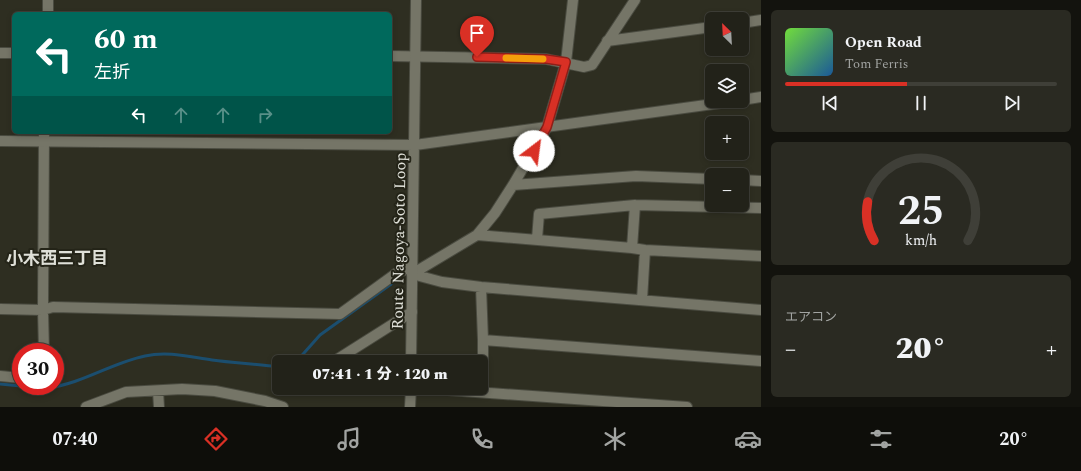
<!DOCTYPE html>
<html lang="ja">
<meta charset="utf-8">
<style>
:root{--surface:#222219;--page:#2a2a22;--text:#f1f3f6;--muted:#a2a4a2;--line:#3f3f38;--accent:#d93025}
body{margin:0;font-family:Spectral,"Noto Sans JP",serif;background:var(--page);color:var(--text);height:100vh;display:flex;flex-direction:column;font-size:15px;white-space:nowrap}
*{box-sizing:border-box;margin:0}
p{font-size:13px;color:var(--muted)}
.icon{flex:none;width:22px;height:22px;fill:none;stroke:currentColor;stroke-width:2;stroke-linecap:round;stroke-linejoin:round}
.map{position:relative;flex:1;overflow:hidden}
.sheet{display:flex;flex-direction:column;gap:10px;padding:10px;background:#13130e;width:320px}
.sheet>*{flex:none}
.banner{position:absolute;left:12px;top:12px;width:380px;height:122px;border-radius:6px;box-shadow:0 2px 6px #0003,0 0 0 1px var(--line);background:#00695c;color:#fff;overflow:hidden}
.needle{width:26px;rotate:336deg}
.buttons{position:absolute;left:705px;top:12px;display:grid;gap:8px}
.buttons a{display:grid;place-items:center;width:44px;height:44px;border-radius:6px;background:var(--surface);box-shadow:0 2px 6px #0003,0 0 0 1px var(--line);font-size:20px}
.speed{position:absolute;left:12px;top:343px;display:flex;gap:8px;font-size:20px;font-weight:700;text-align:center}
.speed>*{display:grid;place-content:center;width:52px;height:52px;border-radius:50%;background:var(--surface);box-shadow:0 2px 6px #0003,0 0 0 1px var(--line);line-height:1}
.speed .limit{border:6px solid #d22;background:#fff;color:#111}
.pin{position:absolute;display:grid;place-items:center;width:34px;height:34px;color:#fff;margin:-41px -17px;border-radius:50% 50% 50% 0;rotate:-45deg;box-shadow:0 0 4px #0007}
.pin .icon{rotate:45deg}
.me{position:absolute;width:44px;margin:-22px;rotate:30deg;stroke-linejoin:round;filter:drop-shadow(0 0 3px #0008)}
.turn{display:flex;align-items:center;gap:14px;height:84px;padding:0 16px;font-size:18px}
.turn .icon{width:52px;height:52px;stroke-width:2.5}
.turn b{display:block;font-size:28px;line-height:34px}
.lanes{display:flex;align-items:center;height:38px;padding:0 16px;background:#0003;justify-content:center;gap:20px;direction:ltr}
.lanes .off{opacity:.35}
.big{font-size:30px;font-weight:800;line-height:1.1}
.sheet .widget{flex:1;display:flex;flex-direction:column;justify-content:center;gap:6px;min-width:0;padding:0 14px;border-radius:6px;background:var(--page)}
.sheet .dial{align-items:center;gap:0}
.dial svg{height:104px;overflow:visible;fill:none;stroke:var(--line);stroke-width:7;stroke-linecap:round;text-anchor:middle}
.dial text{fill:var(--text);stroke:none}
.song{display:flex;align-items:center;gap:12px}
.cover{width:48px;height:48px;border-radius:6px;background:linear-gradient(135deg,hsl(100 70% 55%),hsl(210 70% 35%))}
.played{height:4px;border-radius:2px;background:linear-gradient(90deg,var(--accent) 45%,var(--line) 45%)}
.keys{display:flex;justify-content:space-around;direction:ltr}
.heat{display:flex;justify-content:space-between;align-items:center;font-size:22px;direction:ltr}
.trip{position:absolute;left:272px;top:355px;width:216px;height:40px;border-radius:6px;background:var(--surface);box-shadow:0 2px 6px #0003,0 0 0 1px var(--line);font-weight:800;line-height:40px;text-align:center}
.tab-bar{display:flex;height:64px;justify-content:space-around;align-items:center;background:#0e0e0a;color:var(--muted)}
.tab-bar .icon{width:28px;height:28px}
.tab-bar .active{color:var(--accent)}
.tab-bar b{font-size:18px;color:var(--text)}
main{display:flex;flex:1;min-height:0}
.map>svg:first-child{display:block}
.lines{fill:none;stroke-linecap:round;stroke-linejoin:round}
.stream{stroke:#1b4e6f;stroke-width:3}
.minor-casing{stroke:#4a4b40;stroke-width:12}
.secondary-casing{stroke:#4a4b40;stroke-width:12}
.minor{stroke:#757567;stroke-width:10}
.secondary{stroke:#757567;stroke-width:10}
.route-casing{stroke:#8d1f18;stroke-width:10}
.route{stroke:#d93025;stroke-width:7}
.slow{stroke:#f59e0b;stroke-width:7}
.labels{text-anchor:middle;stroke-width:4;stroke-linejoin:round;paint-order:stroke}
.street-label{font-size:16px;fill:#dfe0d8;stroke:#242418}
.neighbourhood-label{font-size:17px;font-weight:bold;fill:#dfe0d8;stroke:#242418}
</style>
<main>
<div class="map">
<svg width="761" height="407" viewBox="0 0 761 407">
<rect width="100%" height="100%" fill="#2e2e21"/>
<g class="lines">
<!-- stream -->
<path class="stream" d="M 296,362 L 320,335 L 394,282
M 0,384 L 21,386
M 23,386 C 30,387 39,389 47,388 C 82,384 111,363 145,356 C 168,351 190,357 212,360 C 234,363 257,364 279,367"/>
<defs>
<path id="minor" d="M 48,14 L 48,0
M 742,23 L 761,20
M 607,41 L 712,27
M 0,53 L 14,53
M 390,56 L 546,59 L 584,67 L 592,65 L 635,0
M 742,180 L 761,181
M 513,185 L 636,176 L 712,179
M 477,235 L 632,248 L 645,250 L 761,256
M 537,239 L 539,214 L 635,205 L 761,208
M 632,248 L 635,205
M 412,274 L 442,282 L 481,287 L 761,310
M 412,274 L 477,235 L 495,213 L 513,185 L 547,127 L 566,62 L 573,0
M 481,287 L 483,340 L 761,361
M 642,300 L 645,250
M 0,309 L 43,310 L 53,307 L 340,314 L 398,272 L 412,267
M 483,340 L 483,392
M 44,352 L 43,310 L 44,132
M 333,362 L 412,312
M 0,376 L 21,378
M 420,388 L 687,407
M 158,391 L 159,407
M 86,407 L 126,392 L 182,389 L 215,391 L 265,401 L 283,407"/>
<path id="secondary" d="M 742,100 L 761,97
M 0,141 L 415,145 L 735,101
M 411,362 L 416,0
M 410,407 L 411,388"/>
</defs>
<!-- minor casing -->
<use href="#minor" class="minor-casing"/>
<!-- secondary casing -->
<use href="#secondary" class="secondary-casing"/>
<!-- minor -->
<use href="#minor" class="minor"/>
<!-- secondary -->
<use href="#secondary" class="secondary"/>
</g>
<g class="lines">
<defs>
<path id="route" d="M 477,57 L 546,59 L 566,62 L 547,127 L 534,151"/>
</defs>
<!-- route casing -->
<use href="#route" class="route-casing"/>
<!-- route -->
<use href="#route" class="route"/>
<!-- slow -->
<path class="slow" d="M 506,58 L 543,59"/>
</g>
<g class="labels">
<!-- street labels -->
<g class="street-label">
<text transform="translate(398 241) rotate(-89)" y="6">Route Nagoya-Soto Loop</text>
</g>
<!-- neighbourhood labels -->
<g class="neighbourhood-label">
<text x="57" y="264">小木西三丁目</text>
</g>
</g>
</svg>
<div class="buttons">
<a><svg class="needle" viewBox="-14 -14 28 28"><path d="M0-13l5 13h-10z" fill="#e53935"/><path d="M0 13l5-13h-10z" fill="#a2a4a2"/></svg></a>
<a><svg class="icon" aria-label="layers" viewBox="0 0 24 24"><path d="M12 4l9 5-9 5-9-5zM3 14l9 5 9-5"/></svg></a>
<a>+</a>
<a>−</a>
</div>
<div class="speed"><div class="limit">30</div></div>
<div class="pin" style="left:477px;top:57px;background:#d93025"><svg class="icon" aria-label="arrive" viewBox="0 0 24 24"><path d="M6 21V4h12l-3 4 3 4H6"/></svg></div>
<svg class="me" style="left:534px;top:151px" viewBox="-20 -20 40 40"><circle r="19" fill="#fff"/><path d="M0-13L10 11 0 6-10 11z" fill="#d93025"/></svg>
<div class="trip">07:41 · 1 分 · 120 m</div>
<div class="banner">
<div class="turn"><svg class="icon" aria-label="left" viewBox="0 0 24 24"><path d="M17 20v-9H6M10 6l-5 5 5 5"/></svg><div><b>60 m</b>左折</div></div>
<div class="lanes"><svg class="icon" aria-label="left" viewBox="0 0 24 24"><path d="M17 20v-9H6M10 6l-5 5 5 5"/></svg><svg class="icon off" aria-label="ahead" viewBox="0 0 24 24"><path d="M12 20V5M6 11l6-6 6 6"/></svg><svg class="icon off" aria-label="ahead" viewBox="0 0 24 24"><path d="M12 20V5M6 11l6-6 6 6"/></svg><svg class="icon off" aria-label="right" viewBox="0 0 24 24"><path d="M7 20v-9h11M14 6l5 5-5 5"/></svg></div>
</div>
</div>
<section class="sheet">
<div class="widget">
<div class="song"><i class="cover"></i><div><b>Open Road</b><p>Tom Ferris</p></div></div>
<div class="played"></div>
<div class="keys"><svg class="icon" aria-label="previous" viewBox="0 0 24 24"><path d="M18 5L8 12l10 7zM5 5v14"/></svg><svg class="icon" aria-label="pause" viewBox="0 0 24 24"><path d="M8 5v14M16 5v14"/></svg><svg class="icon" aria-label="next" viewBox="0 0 24 24"><path d="M6 5l10 7-10 7zM19 5v14"/></svg></div>
</div>
<div class="widget dial"><svg viewBox="0 0 100 80">
<path d="M14 69A42 42 0 1 1 86 69"/>
<path d="M14 69A42 42 0 0 1 9 39" stroke="#d93025"/>
<text x="50" y="56" font-size="32" font-weight="700">25</text>
<text x="50" y="72" font-size="11">km/h</text>
</svg></div>
<div class="widget"><p>エアコン</p>
<div class="heat"><a>−</a><b class="big">20°</b><a>+</a></div>
</div>
</section>
</main>
<nav class="tab-bar">
<b>07:40</b>
<svg class="icon active" aria-label="directions" viewBox="0 0 24 24"><path d="M12 3l9 9-9 9-9-9zM9 14v-3h6M13 9l2 2-2 2"/></svg>
<svg class="icon" aria-label="music" viewBox="0 0 24 24"><path d="M9 18V5l10-2v13"/><circle cx="6" cy="18" r="3"/><circle cx="16" cy="16" r="3"/></svg>
<svg class="icon" aria-label="phone" viewBox="0 0 24 24"><path d="M5 4h4l2 5-3 2q2 4 5 5l2-3 5 2v4C11 20 4 13 5 4z"/></svg>
<svg class="icon" aria-label="climate" viewBox="0 0 24 24"><path d="M12 3v18M4 7l16 10M4 17L20 7"/></svg>
<svg class="icon" aria-label="car" viewBox="0 0 24 24"><path d="M5 17H2v-5l4-1 3-4h7l3 4 3 1v5h-3M9 17h6M6 11h13"/><circle cx="7" cy="17" r="2"/><circle cx="17" cy="17" r="2"/></svg>
<svg class="icon" aria-label="filters" viewBox="0 0 24 24"><path d="M4 7h16M4 17h16"/><circle cx="9" cy="7" r="2"/><circle cx="15" cy="17" r="2"/></svg>
<b>20°</b>
</nav>
